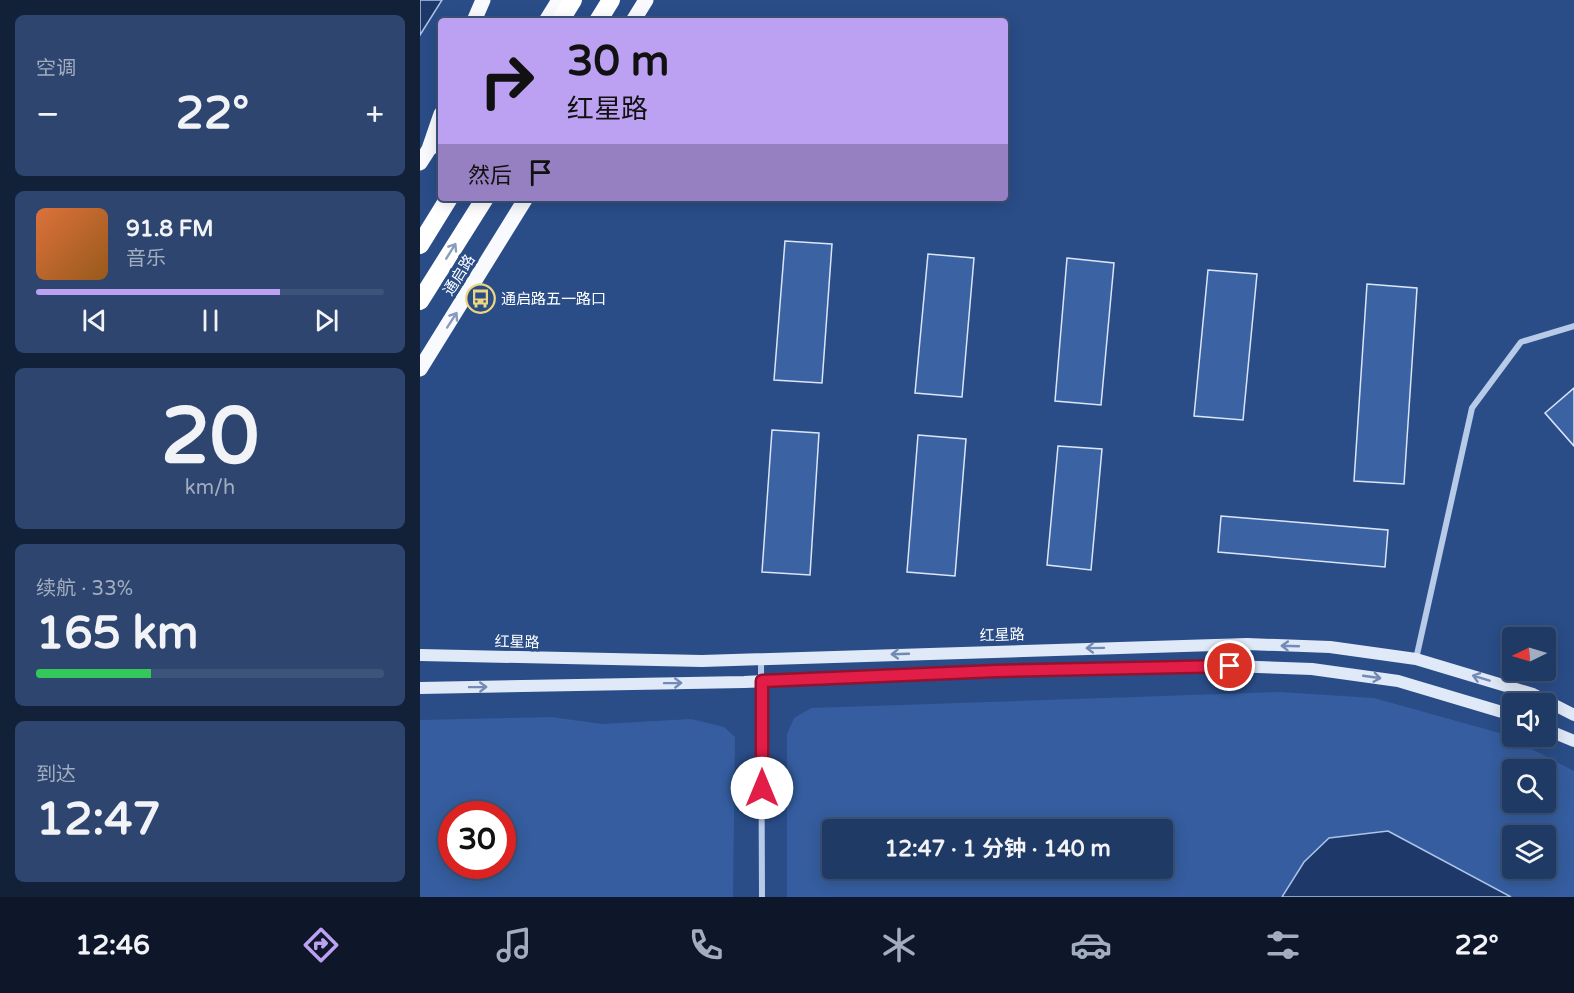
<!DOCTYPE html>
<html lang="zh">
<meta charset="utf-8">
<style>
:root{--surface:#203a66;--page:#2d456f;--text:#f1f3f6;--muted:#a2adbf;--line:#3d547a;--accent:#bca0f2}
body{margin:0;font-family:"Varela Round","Noto Sans SC",sans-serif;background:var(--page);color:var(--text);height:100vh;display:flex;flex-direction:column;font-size:22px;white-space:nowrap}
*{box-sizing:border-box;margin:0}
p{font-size:20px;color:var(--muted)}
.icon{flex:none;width:33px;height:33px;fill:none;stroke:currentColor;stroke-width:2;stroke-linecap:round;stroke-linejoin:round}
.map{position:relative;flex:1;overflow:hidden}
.sheet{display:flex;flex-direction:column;gap:15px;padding:15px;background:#122038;width:420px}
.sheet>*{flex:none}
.hud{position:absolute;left:18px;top:18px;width:570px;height:183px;border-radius:6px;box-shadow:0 3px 15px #0003,0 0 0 2px var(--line);background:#bca0f2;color:#111;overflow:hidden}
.needle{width:39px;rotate:265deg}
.fabs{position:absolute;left:1082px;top:627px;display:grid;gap:12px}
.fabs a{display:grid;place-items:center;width:54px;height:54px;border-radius:6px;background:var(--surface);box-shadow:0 3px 15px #0003,0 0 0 2px var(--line);font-size:30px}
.speed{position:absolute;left:18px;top:801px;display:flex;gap:12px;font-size:30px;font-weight:700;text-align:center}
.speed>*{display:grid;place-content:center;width:78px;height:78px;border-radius:50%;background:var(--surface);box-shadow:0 3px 15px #0003,0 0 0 2px var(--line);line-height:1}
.speed .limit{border:9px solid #d22;background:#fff;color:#111}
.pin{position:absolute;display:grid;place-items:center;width:51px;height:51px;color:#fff;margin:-26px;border:3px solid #fff;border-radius:50%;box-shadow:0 2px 6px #0007}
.me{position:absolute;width:66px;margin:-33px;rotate:0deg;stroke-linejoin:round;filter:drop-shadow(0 0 4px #0008)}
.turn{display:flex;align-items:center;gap:21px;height:126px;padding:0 30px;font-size:27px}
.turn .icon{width:78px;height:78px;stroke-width:2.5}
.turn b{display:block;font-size:42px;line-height:51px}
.then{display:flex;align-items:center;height:57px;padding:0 30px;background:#0003;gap:12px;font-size:22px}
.big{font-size:45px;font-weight:700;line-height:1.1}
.sheet .widget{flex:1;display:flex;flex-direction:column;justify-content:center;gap:9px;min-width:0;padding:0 21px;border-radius:9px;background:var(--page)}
.sheet .dial{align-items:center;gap:0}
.dial b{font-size:78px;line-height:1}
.song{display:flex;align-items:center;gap:18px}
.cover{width:72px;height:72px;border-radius:9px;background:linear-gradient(135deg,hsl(20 70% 55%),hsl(30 70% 35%))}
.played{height:6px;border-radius:3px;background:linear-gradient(90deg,var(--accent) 70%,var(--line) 70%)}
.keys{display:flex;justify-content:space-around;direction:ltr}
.heat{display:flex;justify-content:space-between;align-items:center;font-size:33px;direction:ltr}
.charge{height:9px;border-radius:4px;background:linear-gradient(90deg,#34c759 33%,var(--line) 0)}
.trip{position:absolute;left:402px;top:819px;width:351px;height:60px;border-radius:6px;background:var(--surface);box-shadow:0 3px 15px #0003,0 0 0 2px var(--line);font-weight:700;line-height:60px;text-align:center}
.tabs{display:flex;height:96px;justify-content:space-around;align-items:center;background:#0d1729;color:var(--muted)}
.tabs .icon{width:42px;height:42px}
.tabs .active{color:var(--accent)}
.tabs b{font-size:27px;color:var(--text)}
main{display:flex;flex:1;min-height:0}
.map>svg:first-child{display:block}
.green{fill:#355d9f;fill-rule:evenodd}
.water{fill:#1e3969;stroke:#acc4e8;stroke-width:1.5}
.building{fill:#3b63a4;stroke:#dae5f6;stroke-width:1.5}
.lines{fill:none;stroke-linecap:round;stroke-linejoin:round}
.street{stroke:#b7cae8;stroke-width:6}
.secondary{stroke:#e0e9f7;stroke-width:12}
.primary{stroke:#f9fafe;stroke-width:15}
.highway{stroke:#fff;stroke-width:18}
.oneway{stroke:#8a9dbe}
.oneway2{stroke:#879bbd}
.oneway3{stroke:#738bb4}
.route-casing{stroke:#92132f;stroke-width:15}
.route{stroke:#e11d48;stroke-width:10}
.labels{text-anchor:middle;stroke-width:6;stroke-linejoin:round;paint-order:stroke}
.street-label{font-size:15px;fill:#fff;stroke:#2a4d88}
.poi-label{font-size:15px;fill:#fff;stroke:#2a4d88;text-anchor:start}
</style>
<main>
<section class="sheet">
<div class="widget"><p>空调</p>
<div class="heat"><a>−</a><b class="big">22°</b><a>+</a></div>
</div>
<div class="widget">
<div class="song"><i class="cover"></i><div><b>91.8 FM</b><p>音乐</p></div></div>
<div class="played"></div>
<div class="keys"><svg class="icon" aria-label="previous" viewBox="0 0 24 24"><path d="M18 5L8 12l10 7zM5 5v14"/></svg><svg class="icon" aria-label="pause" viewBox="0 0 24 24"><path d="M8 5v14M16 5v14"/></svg><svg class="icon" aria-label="next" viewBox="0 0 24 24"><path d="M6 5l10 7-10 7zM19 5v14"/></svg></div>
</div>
<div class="widget dial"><b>20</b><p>km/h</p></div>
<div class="widget"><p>续航 · 33%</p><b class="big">165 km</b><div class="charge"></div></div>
<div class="widget"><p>到达</p><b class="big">12:47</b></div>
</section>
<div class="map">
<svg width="1154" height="897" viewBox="0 0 1154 897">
<rect width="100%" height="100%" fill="#2a4d88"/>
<!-- green -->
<path class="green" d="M 860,692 L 954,698 L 1083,734 L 1154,771 L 1154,897 L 367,897 L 367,734 L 374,718 L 391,708 ZM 1092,770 L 1125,770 L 1125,802 L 1092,802 ZM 412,830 L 742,830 L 742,868 L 412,868 ZM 1092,836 L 1125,836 L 1125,868 L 1092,868 Z
M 131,717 L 182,724 L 271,719 L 304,727 L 315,737 L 313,897 L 0,897 L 0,720 ZM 32,814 L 82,814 L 82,866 L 32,866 Z"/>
<!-- water -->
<path class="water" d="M 0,0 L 22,0 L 0,35 Z
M 968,831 L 1091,897 L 862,897 L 884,862 L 909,838 Z"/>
<!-- building -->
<path class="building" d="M 365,241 L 412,244 L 402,383 L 354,380 Z
M 508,254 L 554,258 L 542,397 L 495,393 Z
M 647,258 L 694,263 L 681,405 L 635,401 Z
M 788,270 L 837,274 L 823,420 L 774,416 Z
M 947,284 L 997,288 L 984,484 L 934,481 Z
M 1154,388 L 1154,446 L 1125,413 Z
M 352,430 L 399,433 L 390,575 L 342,572 Z
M 498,435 L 546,439 L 535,576 L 487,572 Z
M 638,446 L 682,449 L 671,570 L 627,565 Z
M 801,516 L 968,530 L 965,567 L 798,552 Z"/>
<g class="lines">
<!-- street -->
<path class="street" d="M 996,659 L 1052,408 L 1101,342 L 1154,326
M 341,660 L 342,897"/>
<!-- secondary -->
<path class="secondary" d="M 0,655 L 282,661 L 827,644 L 910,647 L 996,659 L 1113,694 L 1154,715
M 0,688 L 324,682 L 576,671 L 810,666 L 892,669 L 978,681 L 1092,715
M 1125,729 L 1154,741"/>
<!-- primary -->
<path class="primary" d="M 54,21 L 63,0
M 126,21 L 139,0
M 213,21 L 226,0
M 9,149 L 21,114
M 0,163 L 9,149 L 17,143
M 0,369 L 106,198"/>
<!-- highway -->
<path class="highway" d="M 140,21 L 153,0
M 178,21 L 191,0
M 0,245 L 29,198
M 0,301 L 65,198"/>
</g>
<!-- one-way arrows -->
<defs><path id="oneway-shaft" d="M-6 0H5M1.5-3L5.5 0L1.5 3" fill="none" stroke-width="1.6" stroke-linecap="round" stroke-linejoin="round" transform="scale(1.5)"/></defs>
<use class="oneway" href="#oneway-shaft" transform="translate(31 251) rotate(-58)"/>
<use class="oneway2" href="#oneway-shaft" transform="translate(32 320) rotate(-57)"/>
<g class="oneway3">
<use href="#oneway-shaft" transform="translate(870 646) rotate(-178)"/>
<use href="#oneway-shaft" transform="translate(675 648) rotate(179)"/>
<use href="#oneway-shaft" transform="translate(480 654) rotate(178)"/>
<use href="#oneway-shaft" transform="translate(952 677) rotate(8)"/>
<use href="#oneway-shaft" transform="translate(1061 678) rotate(-163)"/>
<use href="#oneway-shaft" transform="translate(253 683) rotate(-1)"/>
<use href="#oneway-shaft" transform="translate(58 687) rotate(-1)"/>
</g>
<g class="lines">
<defs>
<path id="route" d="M 342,788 L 342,681 L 576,671 L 810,666"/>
</defs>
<!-- route casing -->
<use href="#route" class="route-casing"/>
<!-- route -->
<use href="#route" class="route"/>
</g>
<!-- icons -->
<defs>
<symbol id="bus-ring" viewBox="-11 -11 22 22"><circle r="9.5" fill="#2a4d88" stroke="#eed67e" stroke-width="1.5"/><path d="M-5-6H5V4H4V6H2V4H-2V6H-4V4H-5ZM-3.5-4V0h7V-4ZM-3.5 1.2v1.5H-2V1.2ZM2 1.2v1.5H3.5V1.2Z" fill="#eed67e"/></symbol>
</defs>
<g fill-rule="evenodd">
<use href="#bus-ring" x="44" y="282" width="33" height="33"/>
</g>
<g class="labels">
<!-- street labels -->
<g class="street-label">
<text transform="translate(39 275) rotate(-58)" y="5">通启路</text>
<text transform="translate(582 635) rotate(-2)" y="5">红星路</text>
<text transform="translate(97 642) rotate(1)" y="5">红星路</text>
</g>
<!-- poi labels -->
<g class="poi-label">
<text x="81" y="304">通启路五一路口</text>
</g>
</g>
</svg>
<div class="fabs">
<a><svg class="needle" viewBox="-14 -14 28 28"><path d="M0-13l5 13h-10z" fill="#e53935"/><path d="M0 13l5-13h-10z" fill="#a2adbf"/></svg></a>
<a><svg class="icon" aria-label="sound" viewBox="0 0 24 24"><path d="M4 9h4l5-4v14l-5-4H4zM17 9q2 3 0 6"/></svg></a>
<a><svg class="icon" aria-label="search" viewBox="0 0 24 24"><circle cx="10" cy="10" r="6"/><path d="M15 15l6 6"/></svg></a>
<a><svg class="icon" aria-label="layers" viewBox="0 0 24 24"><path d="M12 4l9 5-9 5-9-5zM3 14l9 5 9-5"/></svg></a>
</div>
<div class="speed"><div class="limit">30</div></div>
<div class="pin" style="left:810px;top:666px;background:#d93025"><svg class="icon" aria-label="arrive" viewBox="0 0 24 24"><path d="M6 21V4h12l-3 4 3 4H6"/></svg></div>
<svg class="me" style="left:342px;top:788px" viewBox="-20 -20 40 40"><circle r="19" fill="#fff"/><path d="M0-13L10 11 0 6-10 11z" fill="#e11d48"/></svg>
<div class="trip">12:47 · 1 分钟 · 140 m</div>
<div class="hud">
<div class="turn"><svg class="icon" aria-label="right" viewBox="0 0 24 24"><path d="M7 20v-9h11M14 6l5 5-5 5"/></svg><div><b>30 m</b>红星路</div></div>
<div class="then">然后<svg class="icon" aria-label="arrive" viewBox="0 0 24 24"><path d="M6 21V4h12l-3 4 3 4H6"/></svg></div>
</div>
</div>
</main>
<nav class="tabs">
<b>12:46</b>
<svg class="icon active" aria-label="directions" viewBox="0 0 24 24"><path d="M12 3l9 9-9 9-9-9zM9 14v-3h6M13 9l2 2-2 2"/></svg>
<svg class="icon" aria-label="music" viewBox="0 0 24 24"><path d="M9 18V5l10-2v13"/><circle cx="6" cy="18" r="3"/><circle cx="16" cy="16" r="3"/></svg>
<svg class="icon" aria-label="phone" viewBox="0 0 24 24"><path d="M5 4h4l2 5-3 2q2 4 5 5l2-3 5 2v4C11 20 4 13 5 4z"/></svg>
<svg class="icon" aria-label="climate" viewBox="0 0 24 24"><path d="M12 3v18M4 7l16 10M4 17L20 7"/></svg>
<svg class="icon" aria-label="car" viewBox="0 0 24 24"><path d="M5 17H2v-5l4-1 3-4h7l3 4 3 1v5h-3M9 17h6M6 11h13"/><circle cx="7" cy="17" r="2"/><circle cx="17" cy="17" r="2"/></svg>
<svg class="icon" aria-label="filters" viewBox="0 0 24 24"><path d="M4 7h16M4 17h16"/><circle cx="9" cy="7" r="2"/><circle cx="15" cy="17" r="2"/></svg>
<b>22°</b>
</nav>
